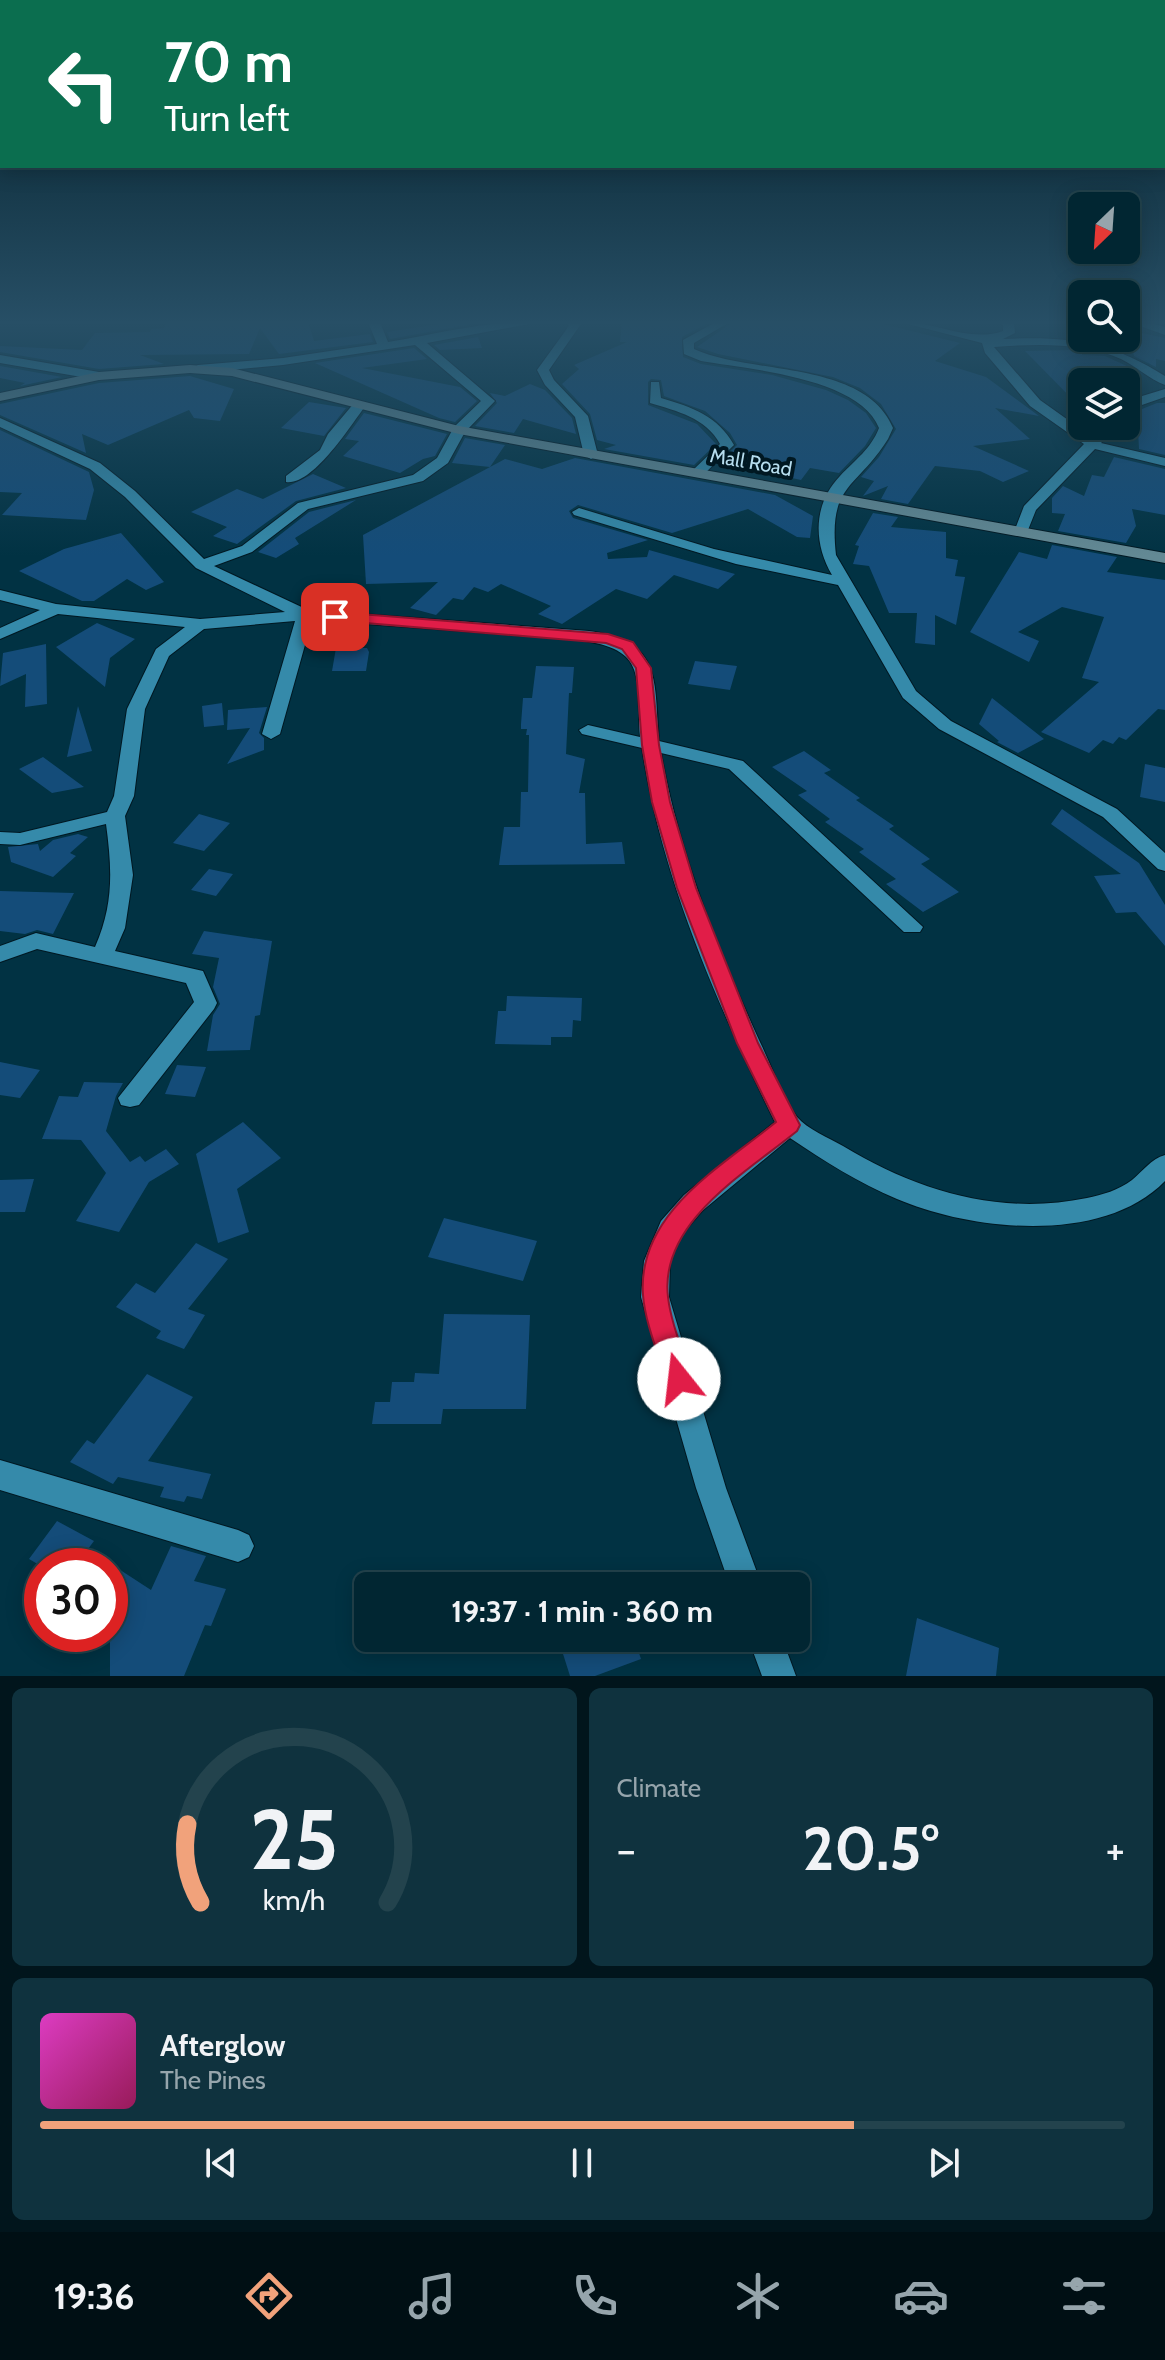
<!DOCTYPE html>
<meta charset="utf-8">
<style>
:root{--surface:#012632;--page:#0f323e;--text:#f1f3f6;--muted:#96a5ac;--line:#23434d;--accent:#f1a27b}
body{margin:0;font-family:Cabin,sans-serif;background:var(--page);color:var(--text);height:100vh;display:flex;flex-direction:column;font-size:30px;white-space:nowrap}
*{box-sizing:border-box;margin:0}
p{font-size:26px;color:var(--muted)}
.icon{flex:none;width:44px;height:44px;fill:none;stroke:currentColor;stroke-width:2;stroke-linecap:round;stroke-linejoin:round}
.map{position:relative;height:1676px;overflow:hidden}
.sheet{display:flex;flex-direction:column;gap:12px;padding:12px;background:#01151c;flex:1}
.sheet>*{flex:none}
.banner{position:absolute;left:0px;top:0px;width:1166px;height:168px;box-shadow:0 4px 20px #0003,0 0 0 2px var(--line);background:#0b6e4f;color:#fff;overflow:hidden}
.needle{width:52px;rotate:205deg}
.fabs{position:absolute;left:1068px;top:192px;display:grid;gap:16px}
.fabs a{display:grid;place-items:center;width:72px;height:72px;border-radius:12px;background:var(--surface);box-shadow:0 4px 20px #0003,0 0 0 2px var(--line);font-size:40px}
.speed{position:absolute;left:24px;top:1548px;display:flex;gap:16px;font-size:40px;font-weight:700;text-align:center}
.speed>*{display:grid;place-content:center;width:104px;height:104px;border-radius:50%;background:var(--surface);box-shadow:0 4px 20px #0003,0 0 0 2px var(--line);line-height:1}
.speed .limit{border:12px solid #d22;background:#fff;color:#111}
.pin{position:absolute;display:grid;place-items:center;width:68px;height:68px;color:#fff;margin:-34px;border-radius:16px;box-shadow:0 4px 12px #0006}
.me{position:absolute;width:88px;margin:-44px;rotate:344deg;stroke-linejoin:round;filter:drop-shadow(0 0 6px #0008)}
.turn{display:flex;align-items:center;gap:28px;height:168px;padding:0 32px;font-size:36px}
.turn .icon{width:104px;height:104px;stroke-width:2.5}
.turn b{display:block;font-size:56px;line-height:68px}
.big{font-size:60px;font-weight:800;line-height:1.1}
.sheet .card{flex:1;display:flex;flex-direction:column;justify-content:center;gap:12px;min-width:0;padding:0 28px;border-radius:12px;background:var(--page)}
.sheet .dial{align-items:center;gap:0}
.dial svg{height:208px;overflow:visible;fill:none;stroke:var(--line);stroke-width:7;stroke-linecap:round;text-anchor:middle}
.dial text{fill:var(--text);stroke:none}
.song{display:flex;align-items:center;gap:24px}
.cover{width:96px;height:96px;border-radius:12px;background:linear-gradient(135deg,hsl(310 70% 55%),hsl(330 70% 35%))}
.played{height:8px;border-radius:4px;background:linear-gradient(90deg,var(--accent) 75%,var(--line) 75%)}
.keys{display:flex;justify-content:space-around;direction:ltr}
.heat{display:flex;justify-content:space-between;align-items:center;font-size:44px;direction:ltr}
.sheet .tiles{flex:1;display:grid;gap:12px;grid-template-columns:1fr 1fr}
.card:last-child{grid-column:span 2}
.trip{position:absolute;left:354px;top:1572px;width:456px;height:80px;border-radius:12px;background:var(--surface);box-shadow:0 4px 20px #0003,0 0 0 2px var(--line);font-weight:800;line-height:80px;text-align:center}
.tab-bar{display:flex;height:128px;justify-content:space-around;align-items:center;background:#000f14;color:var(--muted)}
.tab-bar .icon{width:56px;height:56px}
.tab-bar .current{color:var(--accent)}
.tab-bar b{font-size:36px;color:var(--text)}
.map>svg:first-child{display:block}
.building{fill:#144c79}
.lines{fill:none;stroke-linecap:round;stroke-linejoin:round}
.street-casing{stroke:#001822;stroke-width:2}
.secondary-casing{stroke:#001822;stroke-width:2}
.street{fill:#358aaa;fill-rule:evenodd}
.secondary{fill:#638994;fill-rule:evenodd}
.route{fill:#e11d48;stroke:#92132f;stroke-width:2}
.labels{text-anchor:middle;stroke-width:8;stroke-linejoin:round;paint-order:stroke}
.far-street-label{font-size:20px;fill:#b6ddee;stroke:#001822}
</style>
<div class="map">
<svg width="1165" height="1676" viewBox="0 0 1165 1676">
<rect width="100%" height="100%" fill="#013243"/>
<!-- building -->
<path class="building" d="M 166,322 L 308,322 L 314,341 L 370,334 L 373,342 L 279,354 L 260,328 L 249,354 L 140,355 L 164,364 L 99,369 L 0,352 L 0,346 L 82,350 L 95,333 L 150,332 L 151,329 L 164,328 Z
M 451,322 L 472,324 L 390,339 L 387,332 Z
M 622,322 L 710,322 L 682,337 L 683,357 L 701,364 L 772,375 L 826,390 L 848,400 L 866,413 L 876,428 L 865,446 L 839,473 L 810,468 L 801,480 L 720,462 L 737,445 L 730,433 L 705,411 L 664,396 L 661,380 L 651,379 L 648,382 L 648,405 L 697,424 L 716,444 L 694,465 L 604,449 L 616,445 L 597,440 L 590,414 L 562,384 L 579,369 L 574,365 L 627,342 L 620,342 Z
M 733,322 L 883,322 L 883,324 L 960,343 L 935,361 L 986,377 L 1039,416 L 995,408 L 1030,439 L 973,446 L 1029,471 L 1003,482 L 980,471 L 935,466 L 908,504 L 881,499 L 888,486 L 863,496 L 874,481 L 861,477 L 879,457 L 896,429 L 881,404 L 860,388 L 833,377 L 718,354 L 697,347 Z
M 1132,331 L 1165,338 L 1165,361 L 1156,359 L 1156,367 L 1134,356 Z
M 478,337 L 482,348 L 440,350 L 434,345 Z
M 414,348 L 427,359 L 362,368 L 460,387 L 477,401 L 455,422 L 439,418 L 315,363 Z
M 1073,350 L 1082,351 L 1082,355 L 1105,356 L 1129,367 L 1122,382 L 1082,378 L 1082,409 L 1025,351 Z
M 0,366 L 62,377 L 20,386 L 25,383 L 0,378 Z
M 190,376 L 234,389 L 220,421 L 194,418 L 189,410 L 108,445 L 82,434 L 86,453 L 0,415 L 0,404 L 99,383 Z
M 530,384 L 545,390 L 572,418 L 576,434 L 523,419 L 514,433 L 475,426 L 497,403 L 490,393 L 505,396 Z
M 309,402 L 346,408 L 324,436 L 281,428 Z
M 1157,403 L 1165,403 L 1165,455 L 1139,449 L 1137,411 Z
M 364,413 L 447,434 L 435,456 L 423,459 L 400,473 L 343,456 L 359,441 L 345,439 Z
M 0,430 L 89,472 L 94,490 L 86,520 L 2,515 L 22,493 L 0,492 Z
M 465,438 L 505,445 L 490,467 L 452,463 Z
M 1114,457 L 1165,469 L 1165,515 L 1132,509 L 1136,526 L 1126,543 L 1058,531 L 1065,514 L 1052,513 L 1052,498 L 1063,486 L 1084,496 L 1092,475 L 1104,477 Z
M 575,458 L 775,495 L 813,516 L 810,538 L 797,537 L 748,509 L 672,533 L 578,505 L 569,511 L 573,518 L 648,540 L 607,553 L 608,559 L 647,557 L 649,550 L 735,574 L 718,589 L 674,575 L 647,599 L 616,589 L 562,624 L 538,614 L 551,606 L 501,584 L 488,592 L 474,587 L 463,600 L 453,598 L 436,615 L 410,608 L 438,582 L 366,584 L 363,535 L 505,459 L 542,469 Z
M 313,474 L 346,488 L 296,501 L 237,544 L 213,536 L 227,527 L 191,512 L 237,489 L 263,499 Z
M 356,500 L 295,538 L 299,544 L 276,558 L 258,552 L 309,512 Z
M 873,513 L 898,517 L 891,527 L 946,532 L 946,558 L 958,560 L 955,576 L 965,577 L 956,625 L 935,615 L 935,645 L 915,643 L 917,613 L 889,613 L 869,566 L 853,564 L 859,546 L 855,545 Z
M 121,533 L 164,582 L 146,590 L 127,579 L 94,601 L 82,601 L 19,571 L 64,549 Z
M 1052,545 L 1117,557 L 1107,572 L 1165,580 L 1165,710 L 1158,709 L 1126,740 L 1119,737 L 1113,744 L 1103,740 L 1089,753 L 1041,732 L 1099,682 L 1082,678 L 1104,617 L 1062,607 L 1018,632 L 1039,641 L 1029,662 L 970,632 L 1019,552 L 1047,559 Z
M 97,623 L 135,639 L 110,658 L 105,687 L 56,647 Z
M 46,644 L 47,704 L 25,707 L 26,674 L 0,686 L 3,653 Z
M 336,648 L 367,648 L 369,652 L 366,671 L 332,671 Z
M 695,661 L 737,666 L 730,690 L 688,684 Z
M 536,666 L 574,667 L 572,693 L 569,693 L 566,754 L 585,759 L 579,793 L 585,793 L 586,844 L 622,842 L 625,864 L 499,865 L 504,827 L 520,827 L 521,792 L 528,792 L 529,735 L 526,735 L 527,729 L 521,729 L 521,724 L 523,698 L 532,698 Z
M 992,698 L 1044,739 L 1018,753 L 997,742 L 999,741 L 979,724 Z
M 222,703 L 224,725 L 204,727 L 202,706 Z
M 78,706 L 92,751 L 67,757 Z
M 267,707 L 259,733 L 264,738 L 264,750 L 227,764 L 250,728 L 227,730 L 228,710 Z
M 804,751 L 831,770 L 824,773 L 860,798 L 856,800 L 894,826 L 889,829 L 930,859 L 921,864 L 959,892 L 923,912 L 886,884 L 896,879 L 859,852 L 864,849 L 825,822 L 830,819 L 798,795 L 807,791 L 772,767 Z
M 43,757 L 84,787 L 52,793 L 19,769 Z
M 1145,764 L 1165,768 L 1165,802 L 1140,797 Z
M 1062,809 L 1139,863 L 1165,905 L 1165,946 L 1136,912 L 1116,913 L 1094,876 L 1121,874 L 1051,824 Z
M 199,814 L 230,823 L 204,851 L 173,843 Z
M 78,834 L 88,837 L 70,853 L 76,856 L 53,877 L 11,862 L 8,847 L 38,844 L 40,851 L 53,840 Z
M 209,869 L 233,874 L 216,896 L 191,890 Z
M 0,891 L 74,893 L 53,934 L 37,930 L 25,934 L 0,931 Z
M 204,931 L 272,941 L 260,1015 L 255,1016 L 250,1050 L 207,1051 L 213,1015 L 220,1004 L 213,987 L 219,958 L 192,954 Z
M 507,996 L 582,998 L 581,1021 L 573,1020 L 572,1037 L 551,1037 L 551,1045 L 495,1044 L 498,1011 L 506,1011 Z
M 0,1062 L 40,1070 L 20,1098 L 0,1095 Z
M 177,1065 L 206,1067 L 195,1097 L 165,1094 Z
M 84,1082 L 123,1083 L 116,1096 L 106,1131 L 130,1162 L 140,1156 L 145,1162 L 166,1149 L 179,1164 L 149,1182 L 119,1232 L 76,1221 L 106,1173 L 81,1140 L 42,1139 L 59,1096 L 78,1097 Z
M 243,1122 L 281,1158 L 237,1189 L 249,1232 L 218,1243 L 196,1154 Z
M 34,1179 L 25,1212 L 0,1212 L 0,1180 Z
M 444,1218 L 537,1241 L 523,1281 L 428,1257 Z
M 196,1243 L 228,1259 L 188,1309 L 205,1315 L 184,1349 L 156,1338 L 161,1331 L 116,1307 L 136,1283 L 155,1293 Z
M 444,1314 L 530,1315 L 526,1409 L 443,1409 L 441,1424 L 372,1424 L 375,1402 L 390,1402 L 392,1382 L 414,1382 L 415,1373 L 439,1374 Z
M 147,1374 L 193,1397 L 148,1461 L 211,1474 L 202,1499 L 187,1496 L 184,1502 L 160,1497 L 164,1487 L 118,1477 L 113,1484 L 70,1462 L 87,1440 L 94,1444 Z
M 57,1521 L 94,1541 L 88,1549 L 151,1590 L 171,1546 L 206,1556 L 194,1581 L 226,1589 L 211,1626 L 205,1625 L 184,1676 L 110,1676 L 110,1566 L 41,1566 L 29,1559 Z
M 917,1618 L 999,1648 L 996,1676 L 906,1676 Z
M 558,1638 L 634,1638 L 641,1659 L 595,1676 L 570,1676 Z"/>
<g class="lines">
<defs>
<path id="street" d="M 368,322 L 380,322 L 388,342 C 436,334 489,320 540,322 L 427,343 L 495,401 L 465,432 L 448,463 L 423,481 L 308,509 L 252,552 L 214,566 L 308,610 L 589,631 C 663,641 654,681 659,741 L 743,761 L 923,927 L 920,932 L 904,932 L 729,769 L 661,753 C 679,853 717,948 759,1040 C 771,1064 781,1096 797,1117 C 807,1129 829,1138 843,1146 C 917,1191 1000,1216 1087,1198 C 1102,1195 1119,1190 1132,1180 C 1143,1171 1151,1159 1165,1155 L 1165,1181 C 1103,1245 972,1231 897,1199 C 859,1183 824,1161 790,1138 L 702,1211 L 681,1235 L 670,1261 L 669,1297 L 726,1488 L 762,1586 L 730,1586 L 696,1488 L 641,1297 L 644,1261 L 661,1221 L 684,1195 L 775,1122 C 717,1003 662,880 642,748 L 582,734 L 579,730 L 588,725 L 640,737 C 636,671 648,648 571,639 L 312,620 L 280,734 L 271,739 L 262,734 L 295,621 L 204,629 L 169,656 L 145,709 L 134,796 L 125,816 L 133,875 L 125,928 L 115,951 L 203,971 L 217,1003 L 214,1009 L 139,1105 L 130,1107 L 121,1105 L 118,1098 L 194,1002 L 186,983 L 37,949 L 0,962 L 0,946 L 36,933 L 95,947 C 114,904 112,869 106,824 L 20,845 L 0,844 L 0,832 L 20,833 L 107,812 L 114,796 L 127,709 L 156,649 L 185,627 L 58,614 L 0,639 L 0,628 L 40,610 L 0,600 L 0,590 L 56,604 L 200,619 L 285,612 L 196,568 L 125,497 L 90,469 L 0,427 L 0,418 L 100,463 L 135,491 L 204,559 L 242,546 L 298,503 L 413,475 L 437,458 L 454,427 L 481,401 L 415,345 L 283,365 L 198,373 L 192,369 L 198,365 L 283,358 L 377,344 Z
M 565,322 L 581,324 L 549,370 L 554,380 L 588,416 L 598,455 L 591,459 L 584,455 L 575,417 L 545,385 L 537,370 L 566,330 L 569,325 Z
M 716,322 L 730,322 L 694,343 L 694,349 C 750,375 865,360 893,428 L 888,439 C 856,490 828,483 836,555 L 916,691 L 951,721 L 1117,809 L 1165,853 L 1165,871 L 1158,869 L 1103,817 L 939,729 L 903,698 L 838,585 L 736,564 L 574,515 L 572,512 L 579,508 L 714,549 L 832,575 C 813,543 813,504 840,476 C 855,460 871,449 879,428 C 860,378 748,369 701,361 L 684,354 L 683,340 Z
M 900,322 C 935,321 970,343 1003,331 L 1003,325 L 998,322 L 1014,322 L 1015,333 L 1003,339 C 1068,336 1109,341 1165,376 L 1165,385 C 1149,379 1136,366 1121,359 C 1083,342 1035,344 994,347 L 1040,400 L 1092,437 L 1103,426 L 1117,426 L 1101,443 L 1165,458 L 1165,466 L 1095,449 L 1036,510 L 1026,535 L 1016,535 L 1014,532 L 1024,506 L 1084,444 L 1030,406 L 985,353 L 982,343 Z
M 1129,322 L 1147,322 L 1165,327 L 1165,335 Z
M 0,355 L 99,372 L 105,376 L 99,380 L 0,363 Z
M 651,382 L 659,382 L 661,398 C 692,407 718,416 734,445 L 703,475 L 691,472 L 720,444 C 706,418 677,411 650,403 Z
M 1165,389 L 1165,397 L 1139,406 L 1126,415 L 1126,404 L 1129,400 Z
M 355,402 L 366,405 C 351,425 313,486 286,482 L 286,476 L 320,450 L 328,434 Z
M 0,1460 L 238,1530 L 249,1535 L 254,1546 L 249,1557 L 238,1562 L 0,1490 Z
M 748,1638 L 782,1638 L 796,1676 L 762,1676 Z"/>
<path id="secondary" d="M 190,365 L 232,368 L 459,426 L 1165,553 L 1165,563 L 459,434 L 232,376 L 190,373 L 99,380 L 0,401 L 0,393 L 99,372 Z"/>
</defs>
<!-- street casing -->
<use href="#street" class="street-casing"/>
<!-- secondary casing -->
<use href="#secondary" class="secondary-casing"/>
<!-- street -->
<use href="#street" class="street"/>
<!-- secondary -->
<use href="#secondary" class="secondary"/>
</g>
<!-- sky -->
<linearGradient id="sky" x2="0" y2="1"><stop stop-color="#011c25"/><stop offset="0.58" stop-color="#274f66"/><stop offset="1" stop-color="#274f66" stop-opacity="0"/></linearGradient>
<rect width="1165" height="556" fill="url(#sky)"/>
<!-- route -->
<path class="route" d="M 335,612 L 608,634 L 633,642 L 651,668 L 659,745 L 670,802 L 696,888 L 758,1043 L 800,1125 L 797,1131 C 747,1172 659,1222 668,1297 C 671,1324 684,1353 692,1379 L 688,1387 L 679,1391 L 670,1387 L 666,1379 C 658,1353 645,1322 643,1295 C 637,1213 721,1167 776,1122 L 737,1043 L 677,888 L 652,802 L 642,745 L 636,668 L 622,649 L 606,643 L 329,620 L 327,617 Z"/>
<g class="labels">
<!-- far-street labels -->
<g class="far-street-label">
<text transform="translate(751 462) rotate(10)" y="7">Mall Road</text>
</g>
</g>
</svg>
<div class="fabs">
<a><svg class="needle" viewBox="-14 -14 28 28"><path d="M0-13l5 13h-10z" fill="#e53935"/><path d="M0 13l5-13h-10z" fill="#96a5ac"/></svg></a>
<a><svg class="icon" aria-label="search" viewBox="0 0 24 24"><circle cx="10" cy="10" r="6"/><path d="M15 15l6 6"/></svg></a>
<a><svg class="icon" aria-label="layers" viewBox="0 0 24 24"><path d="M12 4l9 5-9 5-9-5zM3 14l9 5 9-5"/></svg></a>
</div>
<div class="speed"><div class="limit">30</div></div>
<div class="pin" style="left:335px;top:617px;background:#d93025"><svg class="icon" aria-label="arrive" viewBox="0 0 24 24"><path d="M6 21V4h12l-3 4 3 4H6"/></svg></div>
<svg class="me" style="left:679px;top:1379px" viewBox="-20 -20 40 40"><circle r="19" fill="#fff"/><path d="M0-13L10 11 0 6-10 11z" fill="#e11d48"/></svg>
<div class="trip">19:37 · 1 min · 360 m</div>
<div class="banner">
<div class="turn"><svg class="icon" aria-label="left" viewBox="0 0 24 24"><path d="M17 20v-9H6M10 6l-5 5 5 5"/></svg><div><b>70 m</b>Turn left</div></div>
</div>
</div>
<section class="sheet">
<div class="tiles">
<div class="card dial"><svg viewBox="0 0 100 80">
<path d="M14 69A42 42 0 1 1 86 69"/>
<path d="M14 69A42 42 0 0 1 9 39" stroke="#f1a27b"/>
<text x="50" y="56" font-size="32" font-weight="700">25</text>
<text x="50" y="72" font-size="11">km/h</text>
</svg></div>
<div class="card"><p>Climate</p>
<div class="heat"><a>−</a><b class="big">20.5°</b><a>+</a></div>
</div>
<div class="card">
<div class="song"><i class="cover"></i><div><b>Afterglow</b><p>The Pines</p></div></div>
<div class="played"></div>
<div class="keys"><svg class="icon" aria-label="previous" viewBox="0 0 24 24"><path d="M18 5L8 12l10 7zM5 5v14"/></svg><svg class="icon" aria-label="pause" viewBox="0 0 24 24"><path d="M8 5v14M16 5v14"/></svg><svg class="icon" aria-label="next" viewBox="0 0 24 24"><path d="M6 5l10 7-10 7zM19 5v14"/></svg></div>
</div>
</div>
</section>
<nav class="tab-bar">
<b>19:36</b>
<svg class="icon current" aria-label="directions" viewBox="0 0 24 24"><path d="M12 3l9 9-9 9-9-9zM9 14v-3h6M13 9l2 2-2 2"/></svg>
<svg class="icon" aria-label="music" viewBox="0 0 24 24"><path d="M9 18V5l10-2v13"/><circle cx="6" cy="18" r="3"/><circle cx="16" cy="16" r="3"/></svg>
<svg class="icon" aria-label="phone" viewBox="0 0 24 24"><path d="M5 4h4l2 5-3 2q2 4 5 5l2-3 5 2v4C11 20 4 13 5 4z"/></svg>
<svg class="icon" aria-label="climate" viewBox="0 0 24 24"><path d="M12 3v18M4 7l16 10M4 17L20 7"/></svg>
<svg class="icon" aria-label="car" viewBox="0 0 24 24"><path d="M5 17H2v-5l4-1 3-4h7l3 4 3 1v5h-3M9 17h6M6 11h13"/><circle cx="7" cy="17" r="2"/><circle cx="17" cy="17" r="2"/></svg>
<svg class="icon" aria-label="filters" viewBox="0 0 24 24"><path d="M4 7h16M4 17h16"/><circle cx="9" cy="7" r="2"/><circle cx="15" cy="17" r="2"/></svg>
</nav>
